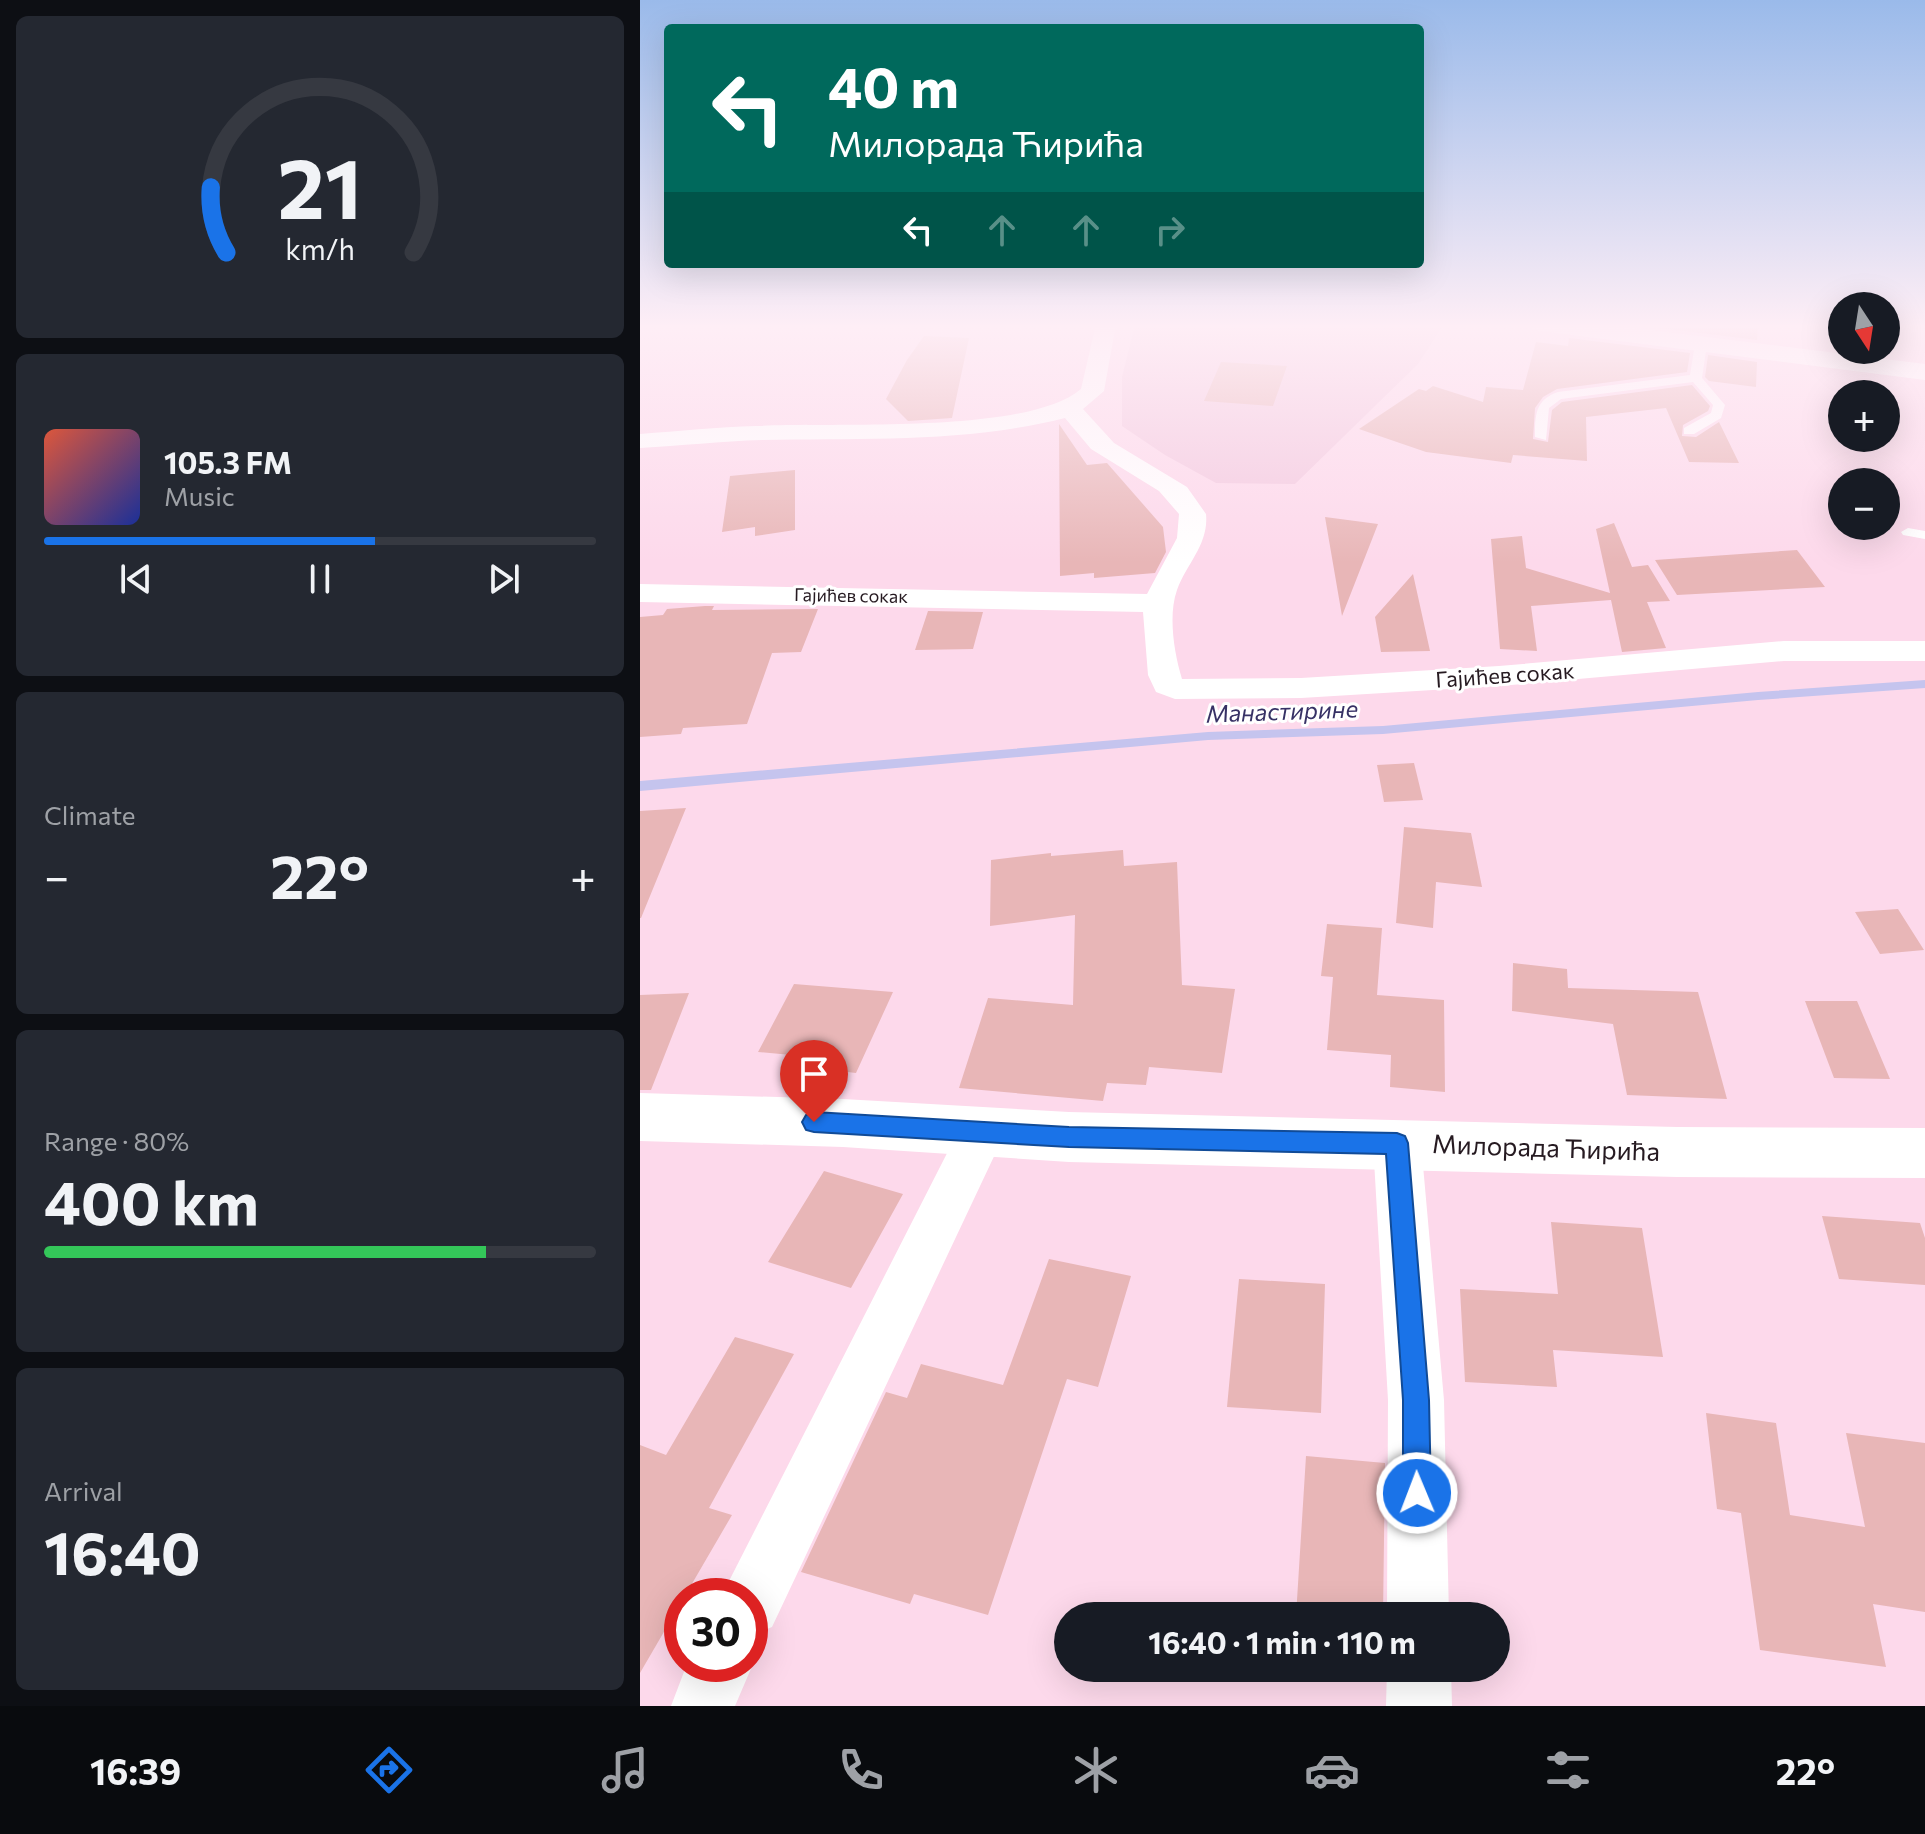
<!DOCTYPE html>
<meta charset="utf-8">
<style>
:root{--surface:#171b24;--page:#242831;--text:#f1f3f6;--muted:#9ea1a6;--line:#363941;--accent:#1a73e8}
body{margin:0;font-family:Commissioner,sans-serif;background:var(--page);color:var(--text);height:100vh;display:flex;flex-direction:column;font-size:30px;white-space:nowrap}
*{box-sizing:border-box;margin:0}
p{font-size:26px;color:var(--muted)}
.icon{flex:none;width:44px;height:44px;fill:none;stroke:currentColor;stroke-width:2;stroke-linecap:round;stroke-linejoin:round}
.map{position:relative;flex:1;overflow:hidden}
.drawer{display:flex;flex-direction:column;gap:16px;padding:16px;background:#0d0f14;width:640px}
.drawer>*{flex:none}
.hud{position:absolute;left:24px;top:24px;width:760px;height:244px;border-radius:8px;box-shadow:0 8px 32px #0002;background:#00695c;color:#fff;overflow:hidden}
.needle{width:52px;rotate:168deg}
.fabs{position:absolute;left:1188px;top:292px;display:grid;gap:16px}
.fabs a{display:grid;place-items:center;width:72px;height:72px;border-radius:50%;background:var(--surface);box-shadow:0 8px 32px #0002;font-size:40px}
.speed{position:absolute;left:24px;top:1578px;display:flex;gap:16px;font-size:40px;font-weight:700;text-align:center}
.speed>*{display:grid;place-content:center;width:104px;height:104px;border-radius:50%;background:var(--surface);box-shadow:0 8px 32px #0002;line-height:1}
.speed .limit{border:12px solid #d22;background:#fff;color:#111}
.pin{position:absolute;display:grid;place-items:center;width:68px;height:68px;color:#fff;margin:-82px -34px;border-radius:50% 50% 50% 0;rotate:-45deg;box-shadow:0 0 8px #0007}
.pin .icon{rotate:45deg}
.me{position:absolute;width:88px;margin:-44px;rotate:359deg;stroke-linejoin:round;filter:drop-shadow(0 0 6px #0008)}
.turn{display:flex;align-items:center;gap:28px;height:168px;padding:0 32px;font-size:36px}
.turn .icon{width:104px;height:104px;stroke-width:2.5}
.turn b{display:block;font-size:56px;line-height:68px}
.lanes{display:flex;align-items:center;height:76px;padding:0 32px;background:#0003;justify-content:center;gap:40px;direction:ltr}
.lanes .off{opacity:.35}
.big{font-size:60px;font-weight:700;line-height:1.1}
.drawer .tile{flex:1;display:flex;flex-direction:column;justify-content:center;gap:12px;min-width:0;padding:0 28px;border-radius:12px;background:var(--page)}
.drawer .dial{align-items:center;gap:0}
.dial svg{height:208px;overflow:visible;fill:none;stroke:var(--line);stroke-width:7;stroke-linecap:round;text-anchor:middle}
.dial text{fill:var(--text);stroke:none}
.song{display:flex;align-items:center;gap:24px}
.cover{width:96px;height:96px;border-radius:12px;background:linear-gradient(135deg,hsl(10 70% 55%),hsl(230 70% 35%))}
.played{height:8px;border-radius:4px;background:linear-gradient(90deg,var(--accent) 60%,var(--line) 60%)}
.keys{display:flex;justify-content:space-around;direction:ltr}
.heat{display:flex;justify-content:space-between;align-items:center;font-size:44px;direction:ltr}
.charge{height:12px;border-radius:6px;background:linear-gradient(90deg,#34c759 80%,var(--line) 0)}
.trip{position:absolute;left:414px;top:1602px;width:456px;height:80px;border-radius:40px;background:var(--surface);box-shadow:0 8px 32px #0002;font-weight:700;line-height:80px;text-align:center}
.dock{display:flex;height:128px;justify-content:space-around;align-items:center;background:#090b0e;color:var(--muted)}
.dock .icon{width:56px;height:56px}
.dock .on{color:var(--accent)}
.dock b{font-size:36px;color:var(--text)}
main{display:flex;flex:1;min-height:0}
.map>svg:first-child{display:block}
.built{fill:#f3c9df}
.lines{fill:none;stroke-linecap:round;stroke-linejoin:round}
.stream{fill:#c5c4ee;fill-rule:evenodd}
.building{fill:#e8b6b7}
.lane{fill:#fff;fill-rule:evenodd}
.street{fill:#fff;fill-rule:evenodd}
.secondary{fill:#fff;fill-rule:evenodd}
.route{fill:#1a73e8;stroke:#114b97;stroke-width:2}
.labels{text-anchor:middle;stroke-width:6;stroke-linejoin:round;paint-order:stroke}
.far-street-label{font-size:18px;fill:#261a21;stroke:#fff}
.street-label{font-size:22px;fill:#261a21;stroke:#fff}
.water-label{font-size:24px;font-style:italic;fill:#373165;stroke:#fff}
.near-street-label{font-size:26px;fill:#261a21;stroke:#fff}
</style>
<main>
<section class="drawer">
<div class="tile dial"><svg viewBox="0 0 100 80">
<path d="M14 69A42 42 0 1 1 86 69"/>
<path d="M14 69A42 42 0 0 1 8 44" stroke="#1a73e8"/>
<text x="50" y="56" font-size="32" font-weight="700">21</text>
<text x="50" y="72" font-size="11">km/h</text>
</svg></div>
<div class="tile">
<div class="song"><i class="cover"></i><div><b>105.3 FM</b><p>Music</p></div></div>
<div class="played"></div>
<div class="keys"><svg class="icon" aria-label="previous" viewBox="0 0 24 24"><path d="M18 5L8 12l10 7zM5 5v14"/></svg><svg class="icon" aria-label="pause" viewBox="0 0 24 24"><path d="M8 5v14M16 5v14"/></svg><svg class="icon" aria-label="next" viewBox="0 0 24 24"><path d="M6 5l10 7-10 7zM19 5v14"/></svg></div>
</div>
<div class="tile"><p>Climate</p>
<div class="heat"><a>−</a><b class="big">22°</b><a>+</a></div>
</div>
<div class="tile"><p>Range · 80%</p><b class="big">400 km</b><div class="charge"></div></div>
<div class="tile"><p>Arrival</p><b class="big">16:40</b></div>
</section>
<div class="map">
<svg width="1285" height="1706" viewBox="0 0 1285 1706">
<rect width="100%" height="100%" fill="#fdd9eb"/>
<!-- built -->
<path class="built" d="M 495,324 L 804,324 L 778,364 L 655,484 L 576,483 L 525,455 L 482,426 L 482,377 Z"/>
<g class="lines">
<!-- stream -->
<path class="stream" d="M 1285,680 L 1285,688 L 1118,700 L 743,734 L 568,740 L 0,791 L 0,781 L 568,732 L 743,726 L 1118,692 Z"/>
</g>
<!-- building -->
<path class="building" d="M 987,324 L 1118,324 L 1117,340 Z
M 284,336 L 329,338 L 312,418 L 268,421 L 246,399 L 267,360 Z
M 929,338 L 1050,353 L 1047,372 L 917,389 L 903,397 L 895,408 L 893,439 L 908,442 L 912,410 L 922,402 L 1052,385 L 1070,406 L 1068,411 L 1043,425 L 1042,436 L 1056,437 L 1079,422 L 1099,463 L 1049,462 L 1026,408 L 946,417 L 947,461 L 873,455 L 871,463 L 786,452 L 719,429 L 779,389 L 786,391 L 793,386 L 843,402 L 846,387 L 883,390 L 896,342 L 928,346 Z
M 1068,355 L 1117,362 L 1116,387 L 1069,381 L 1065,377 Z
M 581,362 L 647,366 L 633,406 L 564,401 Z
M 419,424 L 447,465 L 467,463 L 523,527 L 526,552 L 515,573 L 454,578 L 454,573 L 420,576 Z
M 155,470 L 155,530 L 115,536 L 115,527 L 82,532 L 90,476 Z
M 685,517 L 738,524 L 702,616 Z
M 974,523 L 992,567 L 1008,565 L 1030,601 L 1007,602 L 1026,648 L 982,652 L 971,600 L 891,606 L 897,651 L 860,649 L 851,539 L 882,536 L 886,568 L 970,593 L 956,529 Z
M 1157,550 L 1185,587 L 1037,595 L 1015,560 Z
M 773,574 L 790,651 L 741,652 L 735,617 Z
M 65,606 L 74,606 L 72,610 L 178,609 L 161,652 L 132,653 L 107,724 L 43,728 L 41,734 L 0,737 L 0,617 L 23,615 L 27,609 Z
M 288,611 L 343,612 L 333,649 L 275,650 Z
M 774,763 L 783,800 L 744,802 L 737,765 Z
M 46,808 L 1,918 L 0,918 L 0,811 Z
M 764,827 L 831,833 L 842,887 L 796,882 L 793,928 L 756,923 Z
M 483,850 L 484,866 L 537,862 L 542,985 L 595,989 L 582,1073 L 509,1067 L 506,1085 L 467,1083 L 463,1101 L 319,1088 L 348,998 L 433,1005 L 435,915 L 350,926 L 351,860 L 411,853 L 411,856 Z
M 1258,909 L 1284,950 L 1240,954 L 1215,912 Z
M 687,924 L 742,928 L 737,995 L 804,1000 L 805,1092 L 750,1087 L 751,1055 L 687,1050 L 693,977 L 681,976 Z
M 873,963 L 927,969 L 928,988 L 1058,992 L 1087,1099 L 987,1095 L 973,1024 L 872,1011 Z
M 154,984 L 253,992 L 216,1073 L 158,1066 L 162,1056 L 118,1052 Z
M 49,993 L 11,1090 L 0,1090 L 0,995 Z
M 1165,1001 L 1217,1001 L 1250,1079 L 1194,1078 Z
M 184,1171 L 263,1194 L 211,1288 L 128,1262 Z
M 1182,1216 L 1280,1223 L 1285,1238 L 1285,1285 L 1199,1279 Z
M 911,1222 L 1002,1228 L 1023,1357 L 913,1350 L 917,1387 L 825,1382 L 820,1289 L 918,1294 Z
M 409,1259 L 491,1276 L 458,1387 L 427,1379 L 348,1615 L 274,1594 L 270,1604 L 161,1572 L 246,1392 L 267,1398 L 281,1364 L 363,1385 Z
M 599,1279 L 685,1284 L 681,1413 L 587,1407 Z
M 95,1337 L 154,1354 L 69,1508 L 92,1515 L 0,1673 L 0,1445 L 26,1455 Z
M 1066,1413 L 1136,1423 L 1150,1515 L 1225,1527 L 1206,1433 L 1285,1443 L 1285,1612 L 1233,1604 L 1246,1667 L 1120,1650 L 1101,1513 L 1077,1509 Z
M 666,1456 L 745,1463 L 743,1616 L 656,1616 Z
M 652,1668 L 742,1668 L 742,1682 L 652,1674 Z"/>
<g class="lines">
<!-- lane -->
<path class="lane" d="M 1061,341 L 1067,344 L 1062,378 L 1085,405 L 1081,418 L 1054,434 L 1044,434 L 1044,428 L 1071,413 L 1073,405 L 1053,382 L 921,399 L 909,408 L 906,440 L 895,437 C 895,415 895,400 918,392 L 1050,375 L 1055,344 Z
M 1268,528 L 1285,531 L 1285,539 L 1263,535 L 1261,532 Z"/>
<!-- street -->
<path class="street" d="M 456,324 L 476,324 L 464,391 L 443,409 L 474,443 L 547,487 L 566,514 C 569,544 547,563 537,590 C 528,615 534,653 542,679 L 661,678 L 859,666 L 1144,641 L 1285,641 L 1285,661 L 1144,661 L 859,686 L 661,698 L 535,699 L 516,692 L 508,675 L 503,612 L 0,602 L 0,584 L 507,594 L 537,538 L 539,514 L 519,491 L 451,449 L 425,418 C 326,443 223,438 122,440 C 81,441 40,446 0,448 L 0,434 C 39,431 78,427 116,426 C 191,422 387,435 441,389 Z
M 343,1110 L 360,1116 L 366,1131 L 132,1627 L 110,1636 L 110,1596 L 83,1596 L 88,1583 L 326,1116 Z
M 757,1121 L 774,1128 L 781,1143 L 804,1400 L 809,1616 L 747,1616 L 748,1400 L 733,1143 L 740,1128 Z
M 110,1656 L 113,1664 L 95,1706 L 31,1706 L 47,1664 L 110,1664 Z
M 747,1668 L 811,1668 L 812,1706 L 746,1706 Z"/>
<!-- secondary -->
<path class="secondary" d="M 889,324 L 961,324 L 1285,364 L 1285,380 L 901,331 L 892,329 Z
M 0,1093 L 203,1099 L 429,1112 L 1037,1127 L 1285,1128 L 1285,1178 L 1037,1177 L 429,1162 L 203,1147 L 0,1141 Z"/>
</g>
<!-- sky -->
<linearGradient id="sky" x2="0" y2="1"><stop stop-color="#9abaea"/><stop offset="0.58" stop-color="#feeef6"/><stop offset="1" stop-color="#feeef6" stop-opacity="0"/></linearGradient>
<rect width="1285" height="563" fill="url(#sky)"/>
<!-- route -->
<path class="route" d="M 174,1112 L 429,1127 L 757,1133 L 765,1136 L 768,1143 L 789,1400 L 791,1493 L 787,1503 L 777,1507 L 767,1503 L 763,1493 L 763,1400 L 746,1154 L 429,1147 L 174,1132 L 166,1130 L 162,1122 L 166,1115 Z"/>
<g class="labels">
<!-- far-street labels -->
<g class="far-street-label">
<text transform="translate(211 596) rotate(1)" y="6">Гајићев сокак</text>
</g>
<!-- street labels -->
<g class="street-label">
<text transform="translate(865 675) rotate(-4)" y="8">Гајићев сокак</text>
</g>
<!-- water labels -->
<g class="water-label">
<text transform="translate(642 712) rotate(-2)" y="8">Манастирине</text>
</g>
<!-- near-street labels -->
<g class="near-street-label">
<text transform="translate(906 1148) rotate(2)" y="9">Милорада Ћирића</text>
</g>
</g>
</svg>
<div class="fabs">
<a><svg class="needle" viewBox="-14 -14 28 28"><path d="M0-13l5 13h-10z" fill="#e53935"/><path d="M0 13l5-13h-10z" fill="#9ea1a6"/></svg></a>
<a>+</a>
<a>−</a>
</div>
<div class="speed"><div class="limit">30</div></div>
<div class="pin" style="left:174px;top:1122px;background:#d93025"><svg class="icon" aria-label="arrive" viewBox="0 0 24 24"><path d="M6 21V4h12l-3 4 3 4H6"/></svg></div>
<svg class="me" style="left:777px;top:1493px" viewBox="-20 -20 40 40"><circle r="17" fill="#1a73e8" stroke="#fff" stroke-width="3"/><path d="M0-11L8 9 0 5-8 9z" fill="#fff"/></svg>
<div class="trip">16:40 · 1 min · 110 m</div>
<div class="hud">
<div class="turn"><svg class="icon" aria-label="left" viewBox="0 0 24 24"><path d="M17 20v-9H6M10 6l-5 5 5 5"/></svg><div><b>40 m</b>Милорада Ћирића</div></div>
<div class="lanes"><svg class="icon" aria-label="left" viewBox="0 0 24 24"><path d="M17 20v-9H6M10 6l-5 5 5 5"/></svg><svg class="icon off" aria-label="ahead" viewBox="0 0 24 24"><path d="M12 20V5M6 11l6-6 6 6"/></svg><svg class="icon off" aria-label="ahead" viewBox="0 0 24 24"><path d="M12 20V5M6 11l6-6 6 6"/></svg><svg class="icon off" aria-label="right" viewBox="0 0 24 24"><path d="M7 20v-9h11M14 6l5 5-5 5"/></svg></div>
</div>
</div>
</main>
<nav class="dock">
<b>16:39</b>
<svg class="icon on" aria-label="directions" viewBox="0 0 24 24"><path d="M12 3l9 9-9 9-9-9zM9 14v-3h6M13 9l2 2-2 2"/></svg>
<svg class="icon" aria-label="music" viewBox="0 0 24 24"><path d="M9 18V5l10-2v13"/><circle cx="6" cy="18" r="3"/><circle cx="16" cy="16" r="3"/></svg>
<svg class="icon" aria-label="phone" viewBox="0 0 24 24"><path d="M5 4h4l2 5-3 2q2 4 5 5l2-3 5 2v4C11 20 4 13 5 4z"/></svg>
<svg class="icon" aria-label="climate" viewBox="0 0 24 24"><path d="M12 3v18M4 7l16 10M4 17L20 7"/></svg>
<svg class="icon" aria-label="car" viewBox="0 0 24 24"><path d="M5 17H2v-5l4-1 3-4h7l3 4 3 1v5h-3M9 17h6M6 11h13"/><circle cx="7" cy="17" r="2"/><circle cx="17" cy="17" r="2"/></svg>
<svg class="icon" aria-label="filters" viewBox="0 0 24 24"><path d="M4 7h16M4 17h16"/><circle cx="9" cy="7" r="2"/><circle cx="15" cy="17" r="2"/></svg>
<b>22°</b>
</nav>
